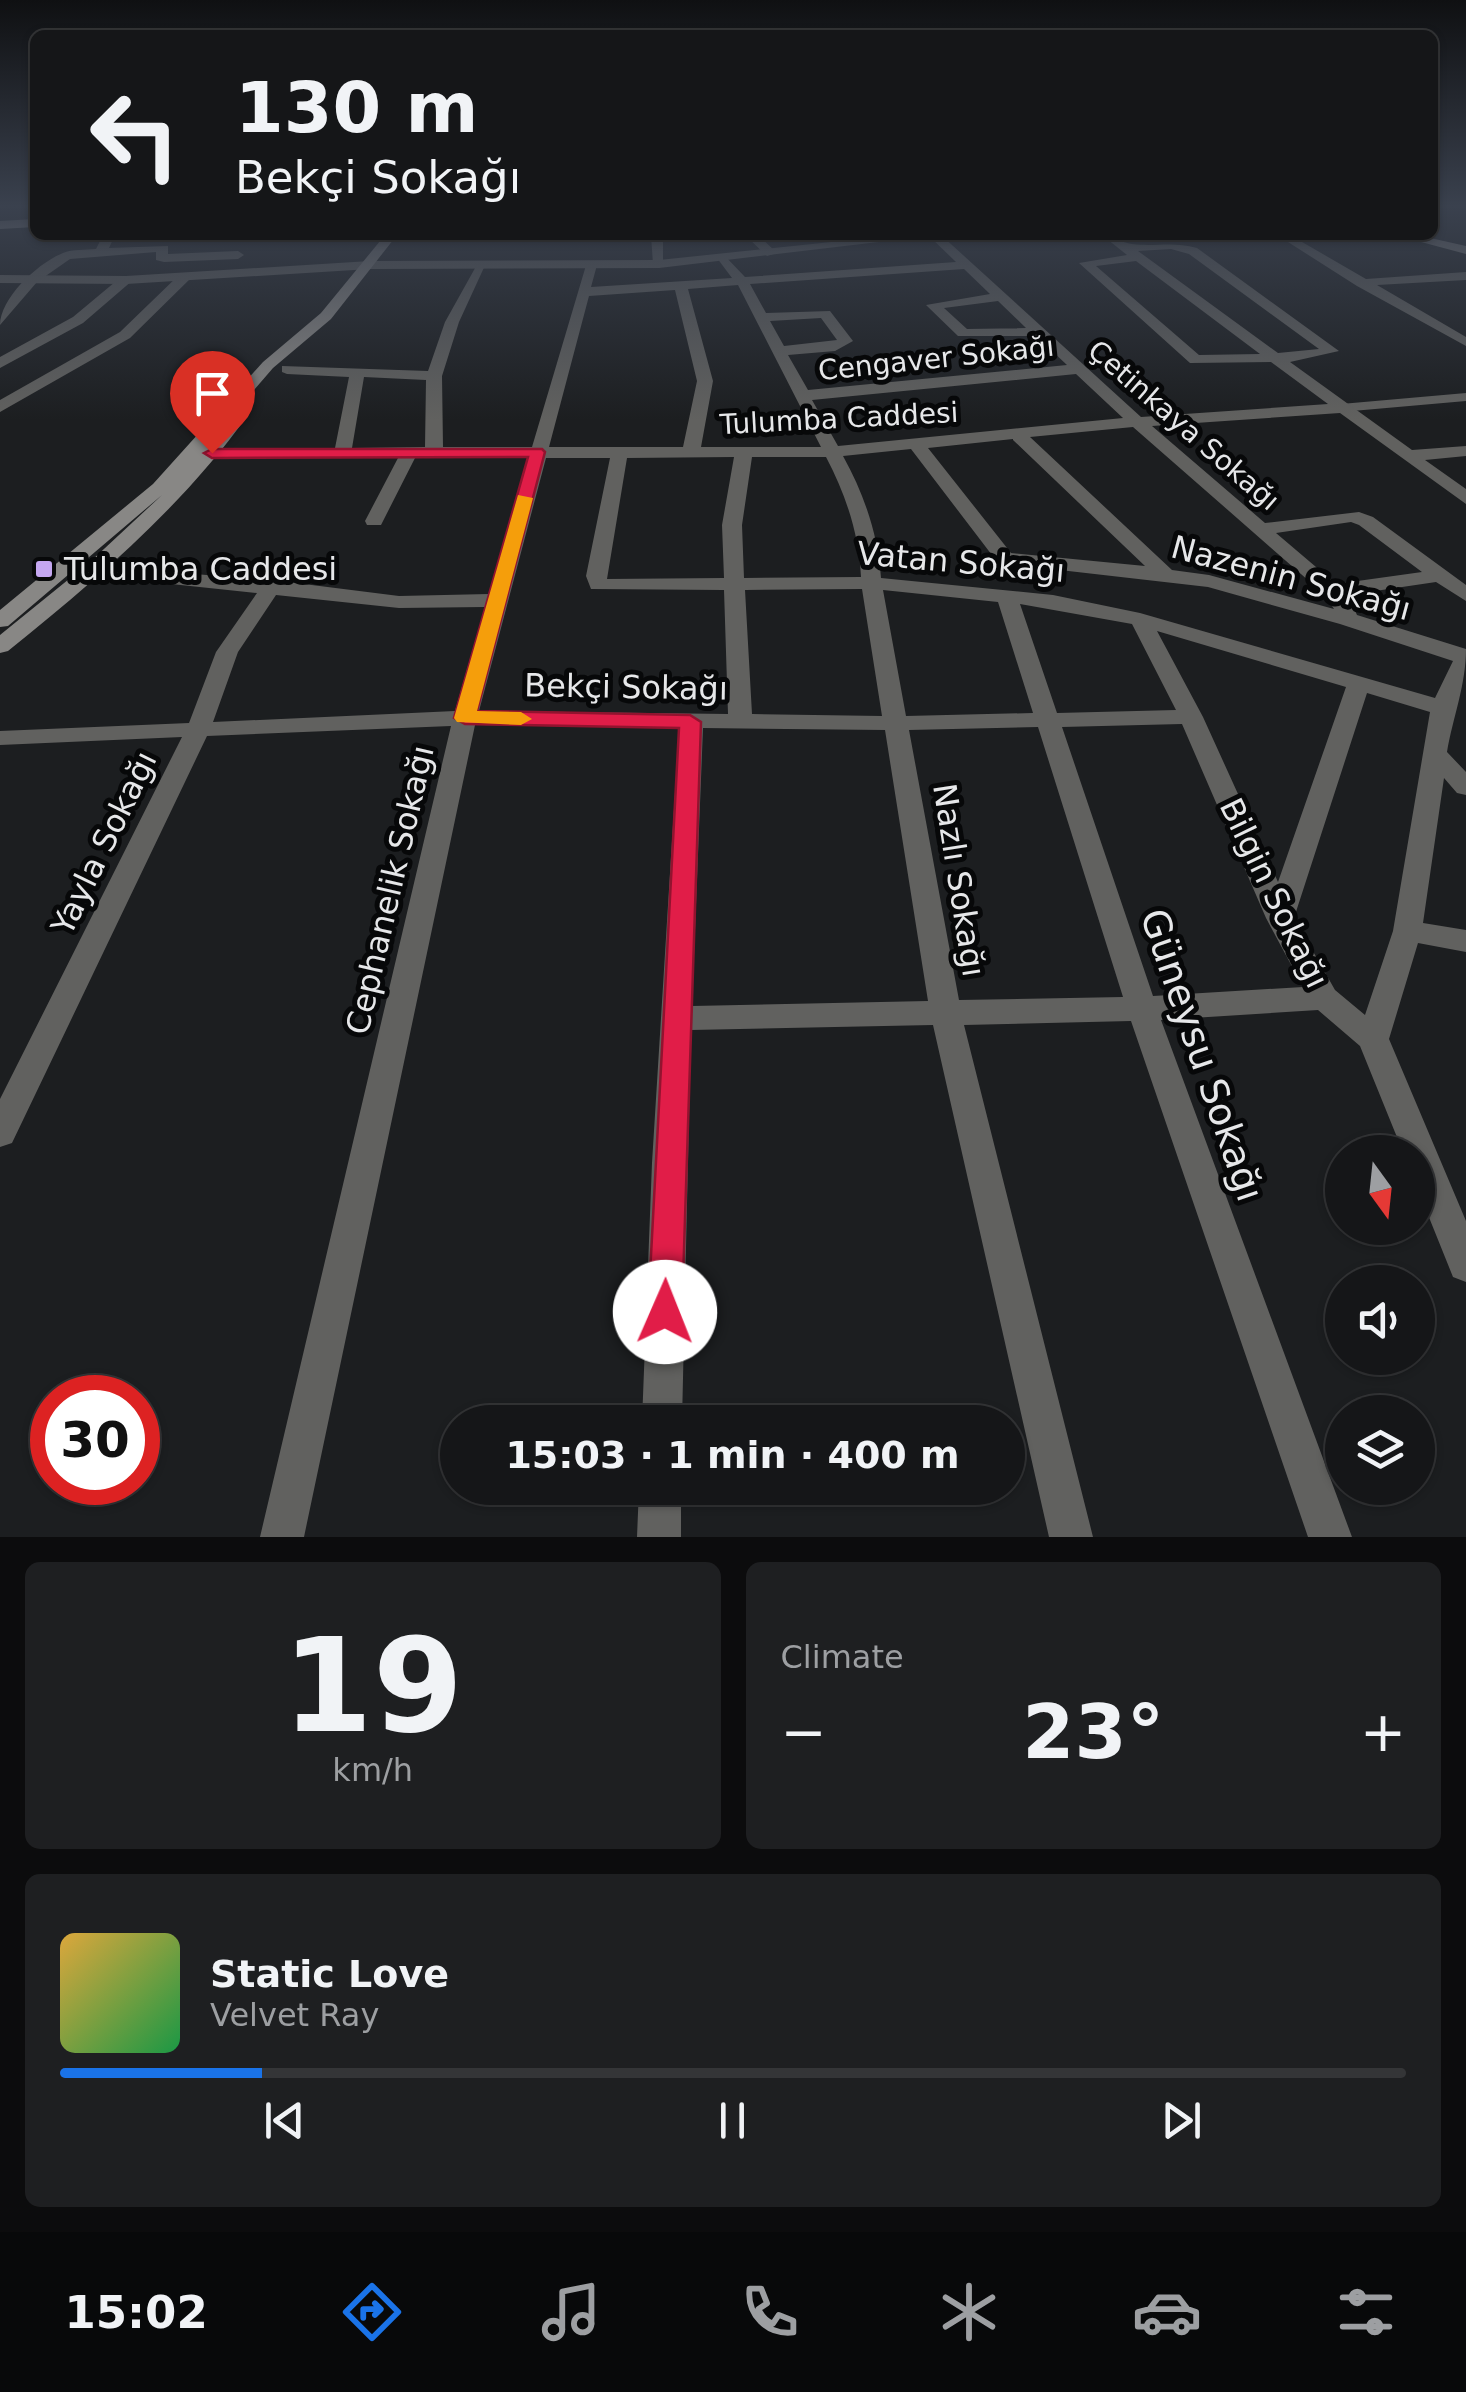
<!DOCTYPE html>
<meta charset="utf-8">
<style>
:root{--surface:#151618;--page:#1e1f21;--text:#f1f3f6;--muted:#9d9fa2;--line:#343537;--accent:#1a73e8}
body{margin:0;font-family:"DejaVu Sans",sans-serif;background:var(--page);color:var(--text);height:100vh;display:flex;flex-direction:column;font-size:38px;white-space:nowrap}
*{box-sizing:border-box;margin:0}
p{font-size:32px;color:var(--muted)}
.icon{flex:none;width:55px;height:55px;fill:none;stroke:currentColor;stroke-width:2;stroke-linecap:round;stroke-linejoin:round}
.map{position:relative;height:1537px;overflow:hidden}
.side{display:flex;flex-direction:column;gap:25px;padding:25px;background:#0c0c0d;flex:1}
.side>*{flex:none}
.top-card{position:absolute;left:30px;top:30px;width:1408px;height:210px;border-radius:15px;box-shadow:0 2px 8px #0004,0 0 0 2px var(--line);background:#151618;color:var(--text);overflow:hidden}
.needle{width:65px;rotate:165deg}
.controls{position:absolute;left:1325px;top:1135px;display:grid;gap:20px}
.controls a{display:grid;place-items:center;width:110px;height:110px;border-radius:50%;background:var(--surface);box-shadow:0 2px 8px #0004,0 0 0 2px var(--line);font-size:50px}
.speed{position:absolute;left:30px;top:1375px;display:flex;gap:20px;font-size:50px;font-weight:700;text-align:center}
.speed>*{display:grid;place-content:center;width:130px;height:130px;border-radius:50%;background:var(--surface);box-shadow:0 2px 8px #0004,0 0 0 2px var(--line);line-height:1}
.speed .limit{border:15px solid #d22;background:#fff;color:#111}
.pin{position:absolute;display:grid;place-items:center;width:85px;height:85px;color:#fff;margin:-102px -42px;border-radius:50% 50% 50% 0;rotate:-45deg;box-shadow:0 0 10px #0007}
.pin .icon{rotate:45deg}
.me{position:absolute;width:110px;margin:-55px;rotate:1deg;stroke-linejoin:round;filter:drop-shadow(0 0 8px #0008)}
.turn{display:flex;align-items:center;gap:35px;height:210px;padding:0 40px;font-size:45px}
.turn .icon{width:130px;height:130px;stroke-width:2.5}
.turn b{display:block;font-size:70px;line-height:85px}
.big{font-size:75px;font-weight:700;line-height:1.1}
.side .card{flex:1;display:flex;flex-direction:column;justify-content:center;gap:15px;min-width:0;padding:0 35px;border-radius:15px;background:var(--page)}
.side .dial{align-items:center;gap:0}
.dial b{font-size:130px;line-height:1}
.song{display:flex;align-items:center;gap:30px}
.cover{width:120px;height:120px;border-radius:15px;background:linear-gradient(135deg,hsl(40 70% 55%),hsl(140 70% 35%))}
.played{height:10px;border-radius:5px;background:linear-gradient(90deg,var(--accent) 15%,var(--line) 15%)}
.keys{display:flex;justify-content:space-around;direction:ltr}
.heat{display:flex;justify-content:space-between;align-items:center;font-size:55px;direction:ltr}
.side .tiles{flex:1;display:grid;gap:25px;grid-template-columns:1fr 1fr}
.card:last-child{grid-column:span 2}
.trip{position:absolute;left:440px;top:1405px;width:585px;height:100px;border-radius:50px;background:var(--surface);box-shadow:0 2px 8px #0004,0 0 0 2px var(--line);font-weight:700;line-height:100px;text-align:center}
.tab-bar{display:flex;height:160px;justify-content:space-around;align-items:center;background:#08090a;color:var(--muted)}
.tab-bar .icon{width:70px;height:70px}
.tab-bar .current{color:var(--accent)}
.tab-bar b{font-size:45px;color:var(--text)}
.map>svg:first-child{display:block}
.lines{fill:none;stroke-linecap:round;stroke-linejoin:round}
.pedestrian{fill:#61615f;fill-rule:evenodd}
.minor{fill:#61615f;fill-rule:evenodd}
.tertiary{fill:#61615f;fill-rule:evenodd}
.secondary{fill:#888785;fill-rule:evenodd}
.primary{fill:#a6a5a2;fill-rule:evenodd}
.route{fill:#e11d48;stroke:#92132f;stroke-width:2.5}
.slow{fill:#f59e0b}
.poi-dot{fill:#c5a7f1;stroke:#070809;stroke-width:4}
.labels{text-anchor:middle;stroke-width:10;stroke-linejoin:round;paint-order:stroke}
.far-street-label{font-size:28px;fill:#e6e7e9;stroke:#070809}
.street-label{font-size:32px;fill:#e6e7e9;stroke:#070809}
.poi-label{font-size:32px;fill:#e6e7e9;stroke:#070809;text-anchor:start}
.near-street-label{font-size:38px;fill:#e6e7e9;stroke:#070809}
</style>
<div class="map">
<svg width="1466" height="1537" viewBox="0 0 1466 1537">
<rect width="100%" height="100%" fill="#1c1e20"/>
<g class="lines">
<!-- pedestrian -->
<path class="pedestrian" d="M 1277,235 L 1290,235 L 1366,279 L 1466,272 L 1466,280 L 1377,285 L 1466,337 L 1466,346 L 1357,286 Z
M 1466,393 L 1466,401 L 1341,412 L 1334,408 L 1341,404 Z"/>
<!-- minor -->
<path class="minor" d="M 7,204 L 35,204 L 35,207 Z
M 103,235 L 115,235 L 109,248 L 168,246 L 168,254 L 238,251 L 244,255 L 238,259 L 164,262 L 156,260 L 156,252 L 70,259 L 37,282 L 0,325 C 0,298 38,263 63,253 C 72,249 86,250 96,249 Z
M 651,235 L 663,235 L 663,267 L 653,264 Z
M 745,235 L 758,235 L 777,253 L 767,256 Z
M 928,235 L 941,235 L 1141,417 L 1328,404 L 1271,362 L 1190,363 L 1079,263 L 1127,255 L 1102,235 C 1115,235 1121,243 1132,244 C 1156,247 1172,241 1197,248 L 1339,351 L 1290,362 L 1412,450 L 1466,446 L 1466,456 L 1425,460 L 1466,489 L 1466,504 L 1340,413 L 1152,426 L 1265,523 L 1359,512 L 1373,517 L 1466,585 L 1466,601 L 1436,582 L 1348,595 L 1357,615 L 1466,649 C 1466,685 1453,717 1447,752 L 1466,772 L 1466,795 L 1457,793 L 1444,778 L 1423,923 L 1466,930 L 1466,952 L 1418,943 L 1389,1039 L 1466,1221 L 1466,1282 L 1453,1277 L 1418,1190 L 1418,1152 L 1403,1152 L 1360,1046 L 1318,1010 L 1161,1020 L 1352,1537 L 1308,1537 L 1131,1021 L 964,1025 L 1093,1537 L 1049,1537 L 933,1025 L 691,1030 L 682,1422 L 642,1422 L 652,1163 L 679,728 L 475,725 L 304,1537 L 260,1537 L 451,726 L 207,736 L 12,1143 L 0,1147 L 0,1099 L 182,737 L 0,745 L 0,731 L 189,723 L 216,652 L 257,593 L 96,576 L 86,570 L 89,566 L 272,580 L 399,596 L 489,594 L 529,458 L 415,458 L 381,525 L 367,525 L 365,521 L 398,458 L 212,458 L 203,453 L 212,448 L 335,448 L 349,377 L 287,374 L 282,372 L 282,366 L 428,371 L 445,322 L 479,261 L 487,261 L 459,322 L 442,376 L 443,447 L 532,447 L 587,262 L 597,265 L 591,287 L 732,278 L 717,258 L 723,254 L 745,277 L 956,262 ZM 1171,249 L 1189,254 L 1319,349 L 1278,353 L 1138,251 ZM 1136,261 L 1260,354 L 1199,355 L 1096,266 ZM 964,269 L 990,294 L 926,305 L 958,336 L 1036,336 L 1067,365 L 808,390 L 788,355 L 835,351 L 853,341 L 830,311 L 766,313 L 750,284 ZM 738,285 L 821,447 L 701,447 L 713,381 L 688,289 ZM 675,290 L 697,381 L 683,447 L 549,447 L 589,296 ZM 998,301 L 1026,328 L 967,329 L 944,308 ZM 821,318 L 837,340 L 784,346 L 770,321 ZM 1076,374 L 1123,418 L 838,446 L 812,400 ZM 364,377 L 426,380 L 425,447 L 352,448 ZM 1133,427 L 1325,595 L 1334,609 L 1209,575 L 1172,570 L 1030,437 ZM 1013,439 L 1013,440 L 1145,566 L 1011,553 L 928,448 ZM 911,449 L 998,563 L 1208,587 L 1340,624 L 1453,661 L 1435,698 L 1140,613 L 1053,595 L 881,578 C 878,534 864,494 843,456 ZM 734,457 L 722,525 L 724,578 L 607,579 L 627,458 ZM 752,457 L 826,457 C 846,495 859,534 861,577 L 744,578 L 742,525 ZM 546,458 L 610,458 L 586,576 L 591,589 L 724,590 L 728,714 L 479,711 ZM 1351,522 L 1359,525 L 1422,572 L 1336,584 L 1276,533 ZM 862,589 L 882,716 L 752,714 L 745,590 ZM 883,590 L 998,602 L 1033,713 L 906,716 ZM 276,595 L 399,608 L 485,607 L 455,711 L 213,722 L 238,652 ZM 1020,604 L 1132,624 L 1176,710 L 1057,713 ZM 1157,631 L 1346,687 L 1278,882 L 1203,717 ZM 1367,693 L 1430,712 L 1393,931 L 1365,1015 L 1335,990 L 1294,918 ZM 1182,724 L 1266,918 L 1303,987 L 1153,996 L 1062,727 ZM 1038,727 L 1123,997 L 959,1000 L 909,730 ZM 703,728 L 885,730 L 928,1001 L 692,1006 Z
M 180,274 L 192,277 L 130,338 L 0,412 L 0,400 L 120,332 Z
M 121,277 L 133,280 L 83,323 L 0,368 L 0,357 L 73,317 Z
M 639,1488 L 681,1488 L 681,1537 L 637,1537 Z"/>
<!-- tertiary -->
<path class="tertiary" d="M 898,235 L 938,235 L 659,268 L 370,269 L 126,284 L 0,283 L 0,275 L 126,276 L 370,261 L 659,260 Z"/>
<!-- secondary -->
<path class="secondary" d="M 385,235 L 397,235 L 331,319 L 273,368 L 236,411 L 248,415 C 182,507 96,580 8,651 L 0,653 L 0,635 L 90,562 L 162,495 L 8,626 L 0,627 L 0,610 L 153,484 L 263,362 L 321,313 Z
M 1395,235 L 1417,235 L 1466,246 L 1466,254 Z"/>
<!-- primary -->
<path class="primary" d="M 35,219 L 35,227 L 0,229 L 0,221 Z"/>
</g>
<!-- sky -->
<linearGradient id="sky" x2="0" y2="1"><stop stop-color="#0f1012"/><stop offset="0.49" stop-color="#3a414e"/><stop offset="1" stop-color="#3a414e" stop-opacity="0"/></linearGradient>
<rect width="1466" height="420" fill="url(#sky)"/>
<!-- route -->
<path class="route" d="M 542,449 L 545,452 L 477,711 L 690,715 L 701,722 L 682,1312 L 677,1323 L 665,1328 L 653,1323 L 648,1312 L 679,728 L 465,724 L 454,718 L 528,457 L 212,458 L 204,453 L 212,449 Z"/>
<!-- slow -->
<path class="slow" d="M 518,495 L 533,498 L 477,711 L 521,712 L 532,719 L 521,725 L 457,722 L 454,718 Z"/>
<!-- markers -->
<rect class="poi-dot" x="34" y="559" width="20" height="20" rx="5"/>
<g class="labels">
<!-- far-street labels -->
<g class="far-street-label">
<text transform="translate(936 358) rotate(-6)" y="10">Cengaver Sokağı</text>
<text transform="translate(839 418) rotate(-3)" y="10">Tulumba Caddesi</text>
<text transform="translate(1184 425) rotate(41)" y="10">Çetinkaya Sokağı</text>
</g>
<!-- street labels -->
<g class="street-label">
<text transform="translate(961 562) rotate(5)" y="11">Vatan Sokağı</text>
<text transform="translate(1291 578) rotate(15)" y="11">Nazenin Sokağı</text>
<text transform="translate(626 687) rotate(1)" y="11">Bekçi Sokağı</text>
<text transform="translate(104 843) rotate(-64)" y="11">Yayla Sokağı</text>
<text transform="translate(959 880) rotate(81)" y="11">Nazlı Sokağı</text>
<text transform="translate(390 890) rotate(-77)" y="11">Cephanelik Sokağı</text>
<text transform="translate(1274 893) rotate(64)" y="11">Bilgin Sokağı</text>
</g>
<!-- poi labels -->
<g class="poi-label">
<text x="64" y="580">Tulumba Caddesi</text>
</g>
<!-- near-street labels -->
<g class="near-street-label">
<text transform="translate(1202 1055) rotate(71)" y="13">Güneysu Sokağı</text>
</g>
</g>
</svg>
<div class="controls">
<a><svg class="needle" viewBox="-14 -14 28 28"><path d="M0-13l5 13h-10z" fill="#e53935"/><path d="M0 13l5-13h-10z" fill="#9d9fa2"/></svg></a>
<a><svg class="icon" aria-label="sound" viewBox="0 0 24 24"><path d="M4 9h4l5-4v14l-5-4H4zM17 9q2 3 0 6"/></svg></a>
<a><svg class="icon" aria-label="layers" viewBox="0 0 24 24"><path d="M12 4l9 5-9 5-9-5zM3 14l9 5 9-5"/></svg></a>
</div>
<div class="speed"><div class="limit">30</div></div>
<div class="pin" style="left:212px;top:453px;background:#d93025"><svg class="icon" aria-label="arrive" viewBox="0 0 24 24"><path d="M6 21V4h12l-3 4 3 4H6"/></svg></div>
<svg class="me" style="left:665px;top:1312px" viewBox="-20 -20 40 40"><circle r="19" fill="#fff"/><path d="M0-13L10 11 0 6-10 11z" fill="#e11d48"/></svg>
<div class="trip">15:03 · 1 min · 400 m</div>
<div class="top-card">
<div class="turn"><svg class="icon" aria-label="left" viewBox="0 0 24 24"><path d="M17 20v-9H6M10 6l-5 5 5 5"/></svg><div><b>130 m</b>Bekçi Sokağı</div></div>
</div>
</div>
<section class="side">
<div class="tiles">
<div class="card dial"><b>19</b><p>km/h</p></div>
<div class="card"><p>Climate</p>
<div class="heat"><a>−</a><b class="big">23°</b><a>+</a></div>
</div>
<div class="card">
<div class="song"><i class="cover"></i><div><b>Static Love</b><p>Velvet Ray</p></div></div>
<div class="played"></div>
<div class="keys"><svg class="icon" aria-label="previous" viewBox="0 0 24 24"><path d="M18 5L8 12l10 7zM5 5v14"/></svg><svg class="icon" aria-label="pause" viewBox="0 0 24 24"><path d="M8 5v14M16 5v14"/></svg><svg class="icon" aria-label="next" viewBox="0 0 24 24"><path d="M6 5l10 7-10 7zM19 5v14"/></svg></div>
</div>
</div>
</section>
<nav class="tab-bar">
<b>15:02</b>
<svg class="icon current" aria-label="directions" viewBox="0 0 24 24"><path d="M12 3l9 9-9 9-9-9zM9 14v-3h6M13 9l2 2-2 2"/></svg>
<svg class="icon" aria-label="music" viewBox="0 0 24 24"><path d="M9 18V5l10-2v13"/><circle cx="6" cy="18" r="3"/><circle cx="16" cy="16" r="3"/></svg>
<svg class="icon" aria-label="phone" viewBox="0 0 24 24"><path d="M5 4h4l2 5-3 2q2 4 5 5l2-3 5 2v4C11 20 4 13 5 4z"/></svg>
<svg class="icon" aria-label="climate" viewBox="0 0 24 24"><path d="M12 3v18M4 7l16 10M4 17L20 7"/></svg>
<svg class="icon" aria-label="car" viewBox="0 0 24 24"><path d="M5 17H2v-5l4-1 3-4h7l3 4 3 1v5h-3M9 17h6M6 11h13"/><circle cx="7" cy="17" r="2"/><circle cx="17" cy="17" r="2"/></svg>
<svg class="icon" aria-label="filters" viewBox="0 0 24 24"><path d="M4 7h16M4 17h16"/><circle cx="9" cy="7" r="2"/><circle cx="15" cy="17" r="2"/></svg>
</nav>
